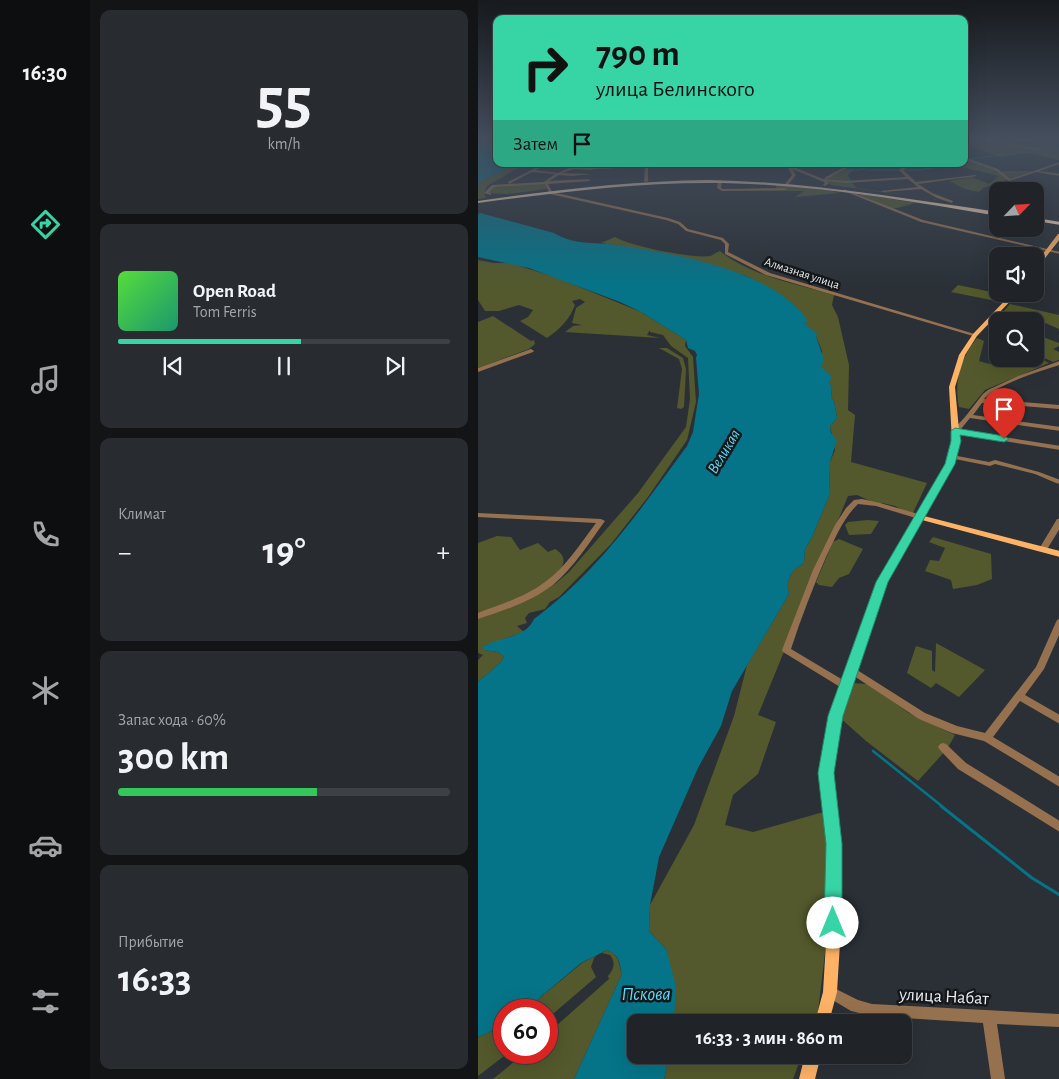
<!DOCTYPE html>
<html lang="ru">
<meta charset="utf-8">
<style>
:root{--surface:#202428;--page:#282c30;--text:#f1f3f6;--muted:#a2a4a8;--line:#3d4145;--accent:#37d4a6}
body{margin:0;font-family:"Alegreya Sans",sans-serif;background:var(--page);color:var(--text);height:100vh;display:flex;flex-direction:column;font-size:19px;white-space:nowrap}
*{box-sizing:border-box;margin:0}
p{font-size:16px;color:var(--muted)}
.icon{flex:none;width:28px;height:28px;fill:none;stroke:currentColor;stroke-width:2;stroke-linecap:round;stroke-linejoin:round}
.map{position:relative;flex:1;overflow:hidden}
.side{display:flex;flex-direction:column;gap:10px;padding:10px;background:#121416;width:388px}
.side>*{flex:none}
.guide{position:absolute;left:15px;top:15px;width:475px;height:152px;border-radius:10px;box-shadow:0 5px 20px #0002,0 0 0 1px var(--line);background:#37d4a6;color:#111;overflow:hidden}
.needle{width:32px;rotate:65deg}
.buttons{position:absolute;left:511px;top:182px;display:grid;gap:10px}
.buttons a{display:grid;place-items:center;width:55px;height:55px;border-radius:10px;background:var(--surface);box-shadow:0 5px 20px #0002,0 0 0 1px var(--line);font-size:25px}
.speed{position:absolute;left:15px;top:999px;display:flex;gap:10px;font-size:25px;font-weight:700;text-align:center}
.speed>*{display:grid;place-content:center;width:65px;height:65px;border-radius:50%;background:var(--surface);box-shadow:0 5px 20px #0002,0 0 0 1px var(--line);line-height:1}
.speed .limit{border:8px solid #d22;background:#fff;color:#111}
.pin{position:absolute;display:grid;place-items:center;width:42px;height:42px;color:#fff;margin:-51px -21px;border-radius:50% 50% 50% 0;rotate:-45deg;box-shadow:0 0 5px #0007}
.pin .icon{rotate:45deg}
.me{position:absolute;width:55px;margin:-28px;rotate:0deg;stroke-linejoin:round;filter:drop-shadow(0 0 4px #0008)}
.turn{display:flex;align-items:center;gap:18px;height:105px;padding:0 20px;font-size:22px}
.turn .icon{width:65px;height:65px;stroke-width:2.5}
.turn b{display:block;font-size:35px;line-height:42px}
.then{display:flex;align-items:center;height:48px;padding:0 20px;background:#0003;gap:10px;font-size:19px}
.big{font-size:38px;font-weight:700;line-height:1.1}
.side .card{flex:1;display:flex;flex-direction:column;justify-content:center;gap:8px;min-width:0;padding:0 18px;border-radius:10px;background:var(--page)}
.side .dial{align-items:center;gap:0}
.dial b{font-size:65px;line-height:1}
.song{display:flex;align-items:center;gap:15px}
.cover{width:60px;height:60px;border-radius:8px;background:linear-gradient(135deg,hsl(110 70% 55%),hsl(160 70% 35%))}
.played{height:5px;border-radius:2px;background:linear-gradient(90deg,var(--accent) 55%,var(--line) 55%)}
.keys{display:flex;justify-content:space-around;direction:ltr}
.heat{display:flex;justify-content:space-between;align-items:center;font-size:28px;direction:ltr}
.charge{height:8px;border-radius:4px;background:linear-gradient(90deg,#34c759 60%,var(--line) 0)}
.trip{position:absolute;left:149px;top:1014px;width:285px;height:50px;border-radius:10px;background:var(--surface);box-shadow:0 5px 20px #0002,0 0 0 1px var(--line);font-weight:700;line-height:50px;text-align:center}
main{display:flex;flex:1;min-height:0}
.tab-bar{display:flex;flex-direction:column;width:90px;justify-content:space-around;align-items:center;background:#0d0e10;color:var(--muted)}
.tab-bar .icon{width:35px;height:35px}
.tab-bar .on{color:var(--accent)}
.tab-bar b{font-size:22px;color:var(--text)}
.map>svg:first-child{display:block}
.green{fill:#53592c}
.water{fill:#057488}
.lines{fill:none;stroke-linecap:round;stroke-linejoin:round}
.stream-far2{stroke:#057488;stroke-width:1}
.stream-far1{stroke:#057488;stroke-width:2.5}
.stream{stroke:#057488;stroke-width:3}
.minor{fill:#96714f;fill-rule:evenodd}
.major{fill:#feb266;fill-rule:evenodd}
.highway{fill:#ffdab9;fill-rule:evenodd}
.route{fill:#37d4a6;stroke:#248a6c}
.labels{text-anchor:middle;stroke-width:5;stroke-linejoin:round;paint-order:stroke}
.far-street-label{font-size:12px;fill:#e8ecf0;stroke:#15181a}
.water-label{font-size:16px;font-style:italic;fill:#5adcfa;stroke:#15181a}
.near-street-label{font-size:18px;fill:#e8ecf0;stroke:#15181a}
.near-water-label{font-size:19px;font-style:italic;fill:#5adcfa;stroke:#15181a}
</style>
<main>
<nav class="tab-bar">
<b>16:30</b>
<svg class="icon on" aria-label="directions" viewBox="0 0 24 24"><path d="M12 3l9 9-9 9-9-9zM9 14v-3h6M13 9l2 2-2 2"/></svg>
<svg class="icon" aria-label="music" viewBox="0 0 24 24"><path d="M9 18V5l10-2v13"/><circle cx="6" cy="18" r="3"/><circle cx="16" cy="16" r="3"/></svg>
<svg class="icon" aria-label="phone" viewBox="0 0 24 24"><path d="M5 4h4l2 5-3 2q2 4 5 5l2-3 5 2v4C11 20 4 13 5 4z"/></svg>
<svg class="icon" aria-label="climate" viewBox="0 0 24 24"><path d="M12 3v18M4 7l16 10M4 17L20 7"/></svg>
<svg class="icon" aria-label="car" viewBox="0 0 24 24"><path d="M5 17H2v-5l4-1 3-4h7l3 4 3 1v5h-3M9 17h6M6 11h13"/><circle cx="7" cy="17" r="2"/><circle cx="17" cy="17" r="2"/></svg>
<svg class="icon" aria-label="filters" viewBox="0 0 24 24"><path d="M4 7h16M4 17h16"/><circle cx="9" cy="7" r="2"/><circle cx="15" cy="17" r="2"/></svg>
</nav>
<section class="side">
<div class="card dial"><b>55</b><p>km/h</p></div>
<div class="card">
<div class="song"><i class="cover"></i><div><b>Open Road</b><p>Tom Ferris</p></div></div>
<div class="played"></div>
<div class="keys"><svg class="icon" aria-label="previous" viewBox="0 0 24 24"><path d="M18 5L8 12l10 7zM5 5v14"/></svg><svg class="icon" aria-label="pause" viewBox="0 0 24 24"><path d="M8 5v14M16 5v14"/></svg><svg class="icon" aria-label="next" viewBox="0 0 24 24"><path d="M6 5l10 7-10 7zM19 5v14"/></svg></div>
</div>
<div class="card"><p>Климат</p>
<div class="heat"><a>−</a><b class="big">19°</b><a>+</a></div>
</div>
<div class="card"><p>Запас хода · 60%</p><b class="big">300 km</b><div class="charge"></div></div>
<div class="card"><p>Прибытие</p><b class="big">16:33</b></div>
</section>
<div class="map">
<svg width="582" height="1079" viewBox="0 0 582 1079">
<rect width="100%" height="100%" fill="#2a3036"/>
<!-- green -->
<path class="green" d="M 486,137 L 581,137 L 581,160 L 551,153 L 522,157 L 486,143 Z
M 486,158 L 522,173 L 522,174 L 525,174 L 523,171 L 555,171 L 505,188 L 501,192 L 487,189 L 471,181 L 493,177 L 511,184 L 521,176 L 480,166 L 486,164 Z
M 38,164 L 47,164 L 9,186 L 6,193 L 8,198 L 0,199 L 0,184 L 7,179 Z
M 368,169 L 376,169 L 370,175 L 373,182 L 379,188 L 462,200 L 353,185 L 346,179 Z
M 67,183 L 69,189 L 31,194 L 36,190 L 30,194 L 9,193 L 14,187 Z
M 298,184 L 354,191 L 361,193 L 317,197 L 326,191 L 250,191 L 298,189 Z
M 383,194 L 438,203 L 415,209 L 382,195 Z
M 137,237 C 152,246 215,259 232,256 C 235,255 239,252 242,251 C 273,276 319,284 356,295 L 354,305 L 360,317 L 371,365 L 370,410 L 377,415 L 373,462 L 449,483 L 434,515 L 417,506 L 404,503 L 401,505 L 379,495 L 370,496 L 280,715 L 298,722 L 280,774 L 255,795 L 247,825 L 275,832 L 349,811 L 352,848 L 352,912 L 340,1011 L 336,1022 L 196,1022 L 188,949 L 171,931 L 172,905 L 216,825 L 256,716 L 269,665 L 311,594 C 307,580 313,570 326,563 L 327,549 L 334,537 L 351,496 L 352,462 L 357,450 L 352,426 L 359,418 L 356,401 L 353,397 L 354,388 L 343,367 L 344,351 L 338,336 L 328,326 L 316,305 L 299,293 L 268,276 L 231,264 L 178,252 L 123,243 Z
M 0,260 L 16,263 L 32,263 L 77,277 L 163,312 L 208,340 L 207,346 L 215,357 L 218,402 L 209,440 L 170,497 L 133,544 L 81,597 L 72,602 L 67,609 L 51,613 L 47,618 L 49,623 L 39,626 L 46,632 L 6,646 L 6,650 L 20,652 L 26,657 L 23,662 L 0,682 L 0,660 L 5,655 L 0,653 L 0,618 L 63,593 L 77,584 L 91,572 L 160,493 L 208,427 L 212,399 L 210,358 L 193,346 L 185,335 L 172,332 L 172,330 L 169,335 L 182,338 L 87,332 L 95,326 L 104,325 L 94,323 L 98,308 L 107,302 L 102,299 L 94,301 L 97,305 C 92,319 81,330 69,338 L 42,321 L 50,317 L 55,310 L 41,305 L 21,311 L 7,311 L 0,300 Z
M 480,285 L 528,295 L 523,302 L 473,292 Z
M 532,304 L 581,315 L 581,329 L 556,318 L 525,312 Z
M 15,316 L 53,341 L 56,340 L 57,344 L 51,349 L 0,368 L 0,322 Z
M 558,332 L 563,333 L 562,336 L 581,343 L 581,346 L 575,349 L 581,352 L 581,360 L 575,362 L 558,354 Z
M 499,338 L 506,341 L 501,361 C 510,364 519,366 529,365 C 539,364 547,359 558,359 L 558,356 L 571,363 L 507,390 L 491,409 L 481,407 C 476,381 482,359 499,338 Z
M 181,348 L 189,348 L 205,358 L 208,369 L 206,407 L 203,409 L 199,408 L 204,369 L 201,359 Z
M 390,520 L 401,521 L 393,534 L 371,535 L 367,525 L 370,522 Z
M 19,536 L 33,537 L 42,550 L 60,543 L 70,552 L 77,549 C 115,571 15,609 0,616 L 0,543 Z
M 455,537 L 513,554 L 514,579 L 499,585 L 475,589 L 473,580 L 447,571 L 452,560 L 461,561 L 467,548 L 451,542 Z
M 361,539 L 385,549 L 371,574 L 361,578 L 354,587 L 341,585 L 338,582 L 355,542 Z
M 458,643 L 507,670 L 481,697 L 458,683 L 453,688 L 429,673 L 438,646 L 454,651 L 454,670 L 457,672 Z
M 372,683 L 390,684 L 431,713 L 477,735 L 469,749 L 440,781 L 388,741 L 360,716 Z
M 129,950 C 142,955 140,962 144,974 L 96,1079 L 15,1079 L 47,1053 L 69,1052 L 69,1034 L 131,979 L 130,976 C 136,969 138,963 132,955 L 124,953 Z
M 119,955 L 116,958 L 113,967 L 118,977 L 69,1019 L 69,1010 L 47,1010 L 104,963 Z
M 26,1026 L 26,1052 L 30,1053 L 0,1076 L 0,1037 Z
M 191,1055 L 324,1055 L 315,1079 L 186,1079 Z"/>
<!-- water -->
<path class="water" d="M 19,138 L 19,164 L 38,164 L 7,179 L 0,184 L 0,142 Z
M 2,213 L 76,233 C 95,245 116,242 138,245 C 195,253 296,270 330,321 L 326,323 L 339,334 L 338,336 L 346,360 L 343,367 L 354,377 L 351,382 L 354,388 L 353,397 L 356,401 L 359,418 L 352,426 L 353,433 L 359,440 L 352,462 L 351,496 L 334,537 L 327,549 L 326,563 C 313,570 307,580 311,594 L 254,691 L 243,726 L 220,768 L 181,857 L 172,905 L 171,931 L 188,949 L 198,986 L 196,1019 L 196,1022 L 158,1022 L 158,1055 L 191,1055 L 186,1079 L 96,1079 L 144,974 C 141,962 142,955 129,950 L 103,963 L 47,1010 L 26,1010 L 26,1026 L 0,1037 L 0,682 L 23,662 L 26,657 L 20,652 L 6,650 L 6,646 C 22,637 48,638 56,619 C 120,572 162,510 209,446 L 215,432 L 221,394 L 218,358 L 219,355 L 217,351 L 210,348 L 208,340 L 163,312 L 142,302 L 51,268 L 0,257 L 0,214 Z"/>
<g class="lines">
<!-- stream-far2 -->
<path class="stream-far2" d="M 549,137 L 582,143
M 492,159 L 582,148
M 389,170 L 442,170 L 473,164
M 365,187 L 372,184 L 369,175 L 372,171 L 387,169"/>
<!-- stream-far1 -->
<path class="stream-far1" d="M 395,751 L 465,807"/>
<!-- stream -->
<path class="stream" d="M 463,806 L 554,878 L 582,895"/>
<!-- minor -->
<path class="minor" d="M 488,137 L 494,137 L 560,149 L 558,150 Z
M 486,157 L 520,169 L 532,179 L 582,162 L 582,164 L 561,171 L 582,174 L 582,176 L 558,172 L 531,181 L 518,171 L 486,159 Z
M 65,164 L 111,168 L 167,165 L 168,164 L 170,164 L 170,181 L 168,182 L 166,181 L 167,167 L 115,169 L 113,170 L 96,169 L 84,173 L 114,174 L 95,176 L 81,175 L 71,181 L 111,179 L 112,181 L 70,184 L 74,192 L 190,218 L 202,222 L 210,229 L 245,238 L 251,244 L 250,252 L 292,273 L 500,335 L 495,336 L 288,275 L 247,254 L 247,244 L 243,240 L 208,231 L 200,224 L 188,220 L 72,194 L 67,184 L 16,187 L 10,193 L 13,193 L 13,195 L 6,193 L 14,185 L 31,184 L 30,182 ZM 66,166 L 91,168 L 80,173 L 57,170 ZM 54,172 L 77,174 L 66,182 L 31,184 Z
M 372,164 L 376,164 L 349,179 L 346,178 Z
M 430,164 L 434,164 L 425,170 L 438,182 L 497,175 L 499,176 L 440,184 L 454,193 L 475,201 L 474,203 L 459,198 L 443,189 L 405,192 L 403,191 L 440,187 L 430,179 L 368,183 L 349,181 L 351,183 L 347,186 L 345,185 L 347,183 L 346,182 L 314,169 L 318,175 L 310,185 L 307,184 L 314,175 L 309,166 L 311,165 L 345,179 L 368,181 L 428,177 L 421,170 Z
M 242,180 L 244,181 L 243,188 L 245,189 L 307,188 L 309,189 L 307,190 L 244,191 L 239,188 L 240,181 Z
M 366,189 L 445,220 L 582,252 L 582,254 L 443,222 L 366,191 Z
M 53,349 L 56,351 L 55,352 L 0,372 L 0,368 Z
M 582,361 L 582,365 C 562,371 519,384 506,399 L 582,405 L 582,409 L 504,403 L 495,415 L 582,427 L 582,431 L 492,418 L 482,430 L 582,446 L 582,450 L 477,433 L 474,431 L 487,417 L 505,394 L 510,390 L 540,376 Z
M 474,455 L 511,462 L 517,460 L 561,472 L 582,480 L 582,484 L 578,483 L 557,474 L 517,464 L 512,466 L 472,458 L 471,457 L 472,456 Z
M 384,499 L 402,503 L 444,515 L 445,517 L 441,519 L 398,506 L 380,504 C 365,518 357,539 348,557 C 335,587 323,618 313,649 L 370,683 L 372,686 L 370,689 L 367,690 L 305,652 L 304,650 L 335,570 L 357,525 L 368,508 L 376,500 Z
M 0,513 L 123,519 L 127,521 C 111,543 96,567 75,585 C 54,601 25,611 0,619 L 0,613 C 23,604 47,597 67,582 C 88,567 102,544 118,523 L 0,517 Z
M 579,519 L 582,519 L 582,528 L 568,551 L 562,551 L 561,549 Z
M 582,619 L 582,633 L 566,669 L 547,695 L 582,715 L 582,724 L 542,701 L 515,737 L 582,777 L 582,787 L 506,741 L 474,733 L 441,719 L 370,672 L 369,670 L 370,668 L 373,667 L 376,668 L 447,713 L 479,726 L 507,733 L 558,667 L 578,622 L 579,620 Z
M 465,743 L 468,744 L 488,763 L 582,821 L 582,832 L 480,769 L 462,750 L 460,747 L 462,744 Z
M 352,986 L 380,1000 L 394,1004 L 582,1014 L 582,1027 L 519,1024 L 527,1079 L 513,1079 L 505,1023 L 394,1016 L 373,1011 L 348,996 L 346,992 L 348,988 Z"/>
<!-- major -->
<path class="major" d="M 580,234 L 582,234 L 582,239 L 560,267 L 558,267 L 558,263 Z
M 533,294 L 539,294 L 499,336 L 487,355 L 477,387 L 482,441 L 476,464 L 446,516 L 582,551 L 582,557 L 444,520 L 409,582 L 363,716 L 354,773 L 362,844 L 362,943 L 359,992 L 351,1022 L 337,1022 L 345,992 L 348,943 L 350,844 L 342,773 L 351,716 L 399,582 L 468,464 L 474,441 L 471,387 L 481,355 L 495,334 Z
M 327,1055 L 343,1055 L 337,1079 L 321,1079 Z"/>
<!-- highway -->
<path class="highway" d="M 231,180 C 329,182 424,198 520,212 L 520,216 C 424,200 328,183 230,183 C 153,183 76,193 0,203 L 0,201 C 77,190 153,181 231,180 Z
M 558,218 L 582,222 L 582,225 L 558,221 Z"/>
</g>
<!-- sky -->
<linearGradient id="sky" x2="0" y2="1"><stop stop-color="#171a1e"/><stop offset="0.48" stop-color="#444e5d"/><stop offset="1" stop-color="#444e5d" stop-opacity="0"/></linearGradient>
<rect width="582" height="288" fill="url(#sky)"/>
<!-- route -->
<path class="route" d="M 477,428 L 526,436 L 531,439 L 526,442 L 482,435 L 483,441 L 477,464 L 410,582 L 365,716 L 356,773 L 364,844 L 364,923 L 362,930 L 355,932 L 349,930 L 346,923 L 348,844 L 340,773 L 350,716 L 398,582 L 467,464 L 473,441 L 473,431 Z"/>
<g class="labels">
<!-- far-street labels -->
<g class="far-street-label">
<text transform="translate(324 273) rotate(18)" y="4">Алмазная улица</text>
</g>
<!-- water labels -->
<g class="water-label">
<text transform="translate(245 451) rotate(-59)" y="6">Великая</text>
</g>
<!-- near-street labels -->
<g class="near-street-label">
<text transform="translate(466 996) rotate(3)" y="6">улица Набат</text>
</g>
<!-- near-water labels -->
<g class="near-water-label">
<text x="168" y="1000">Пскова</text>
</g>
</g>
</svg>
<div class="buttons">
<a><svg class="needle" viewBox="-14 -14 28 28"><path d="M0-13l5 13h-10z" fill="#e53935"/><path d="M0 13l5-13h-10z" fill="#a2a4a8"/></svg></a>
<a><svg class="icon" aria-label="sound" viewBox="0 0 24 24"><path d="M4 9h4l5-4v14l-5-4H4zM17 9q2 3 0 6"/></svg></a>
<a><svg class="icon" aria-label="search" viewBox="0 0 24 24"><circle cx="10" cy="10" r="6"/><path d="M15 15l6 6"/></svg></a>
</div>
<div class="speed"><div class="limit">60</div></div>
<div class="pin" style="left:526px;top:439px;background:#d93025"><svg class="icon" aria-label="arrive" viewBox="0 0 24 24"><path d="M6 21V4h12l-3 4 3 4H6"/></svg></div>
<svg class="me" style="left:355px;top:923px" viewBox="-20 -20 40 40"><circle r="19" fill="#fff"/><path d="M0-13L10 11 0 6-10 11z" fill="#37d4a6"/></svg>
<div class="trip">16:33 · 3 мин · 860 m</div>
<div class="guide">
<div class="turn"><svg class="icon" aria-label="right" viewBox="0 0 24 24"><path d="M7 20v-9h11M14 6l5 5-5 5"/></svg><div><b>790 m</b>улица Белинского</div></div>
<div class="then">Затем<svg class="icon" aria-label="arrive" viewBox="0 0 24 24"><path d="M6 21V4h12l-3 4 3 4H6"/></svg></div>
</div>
</div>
</main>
